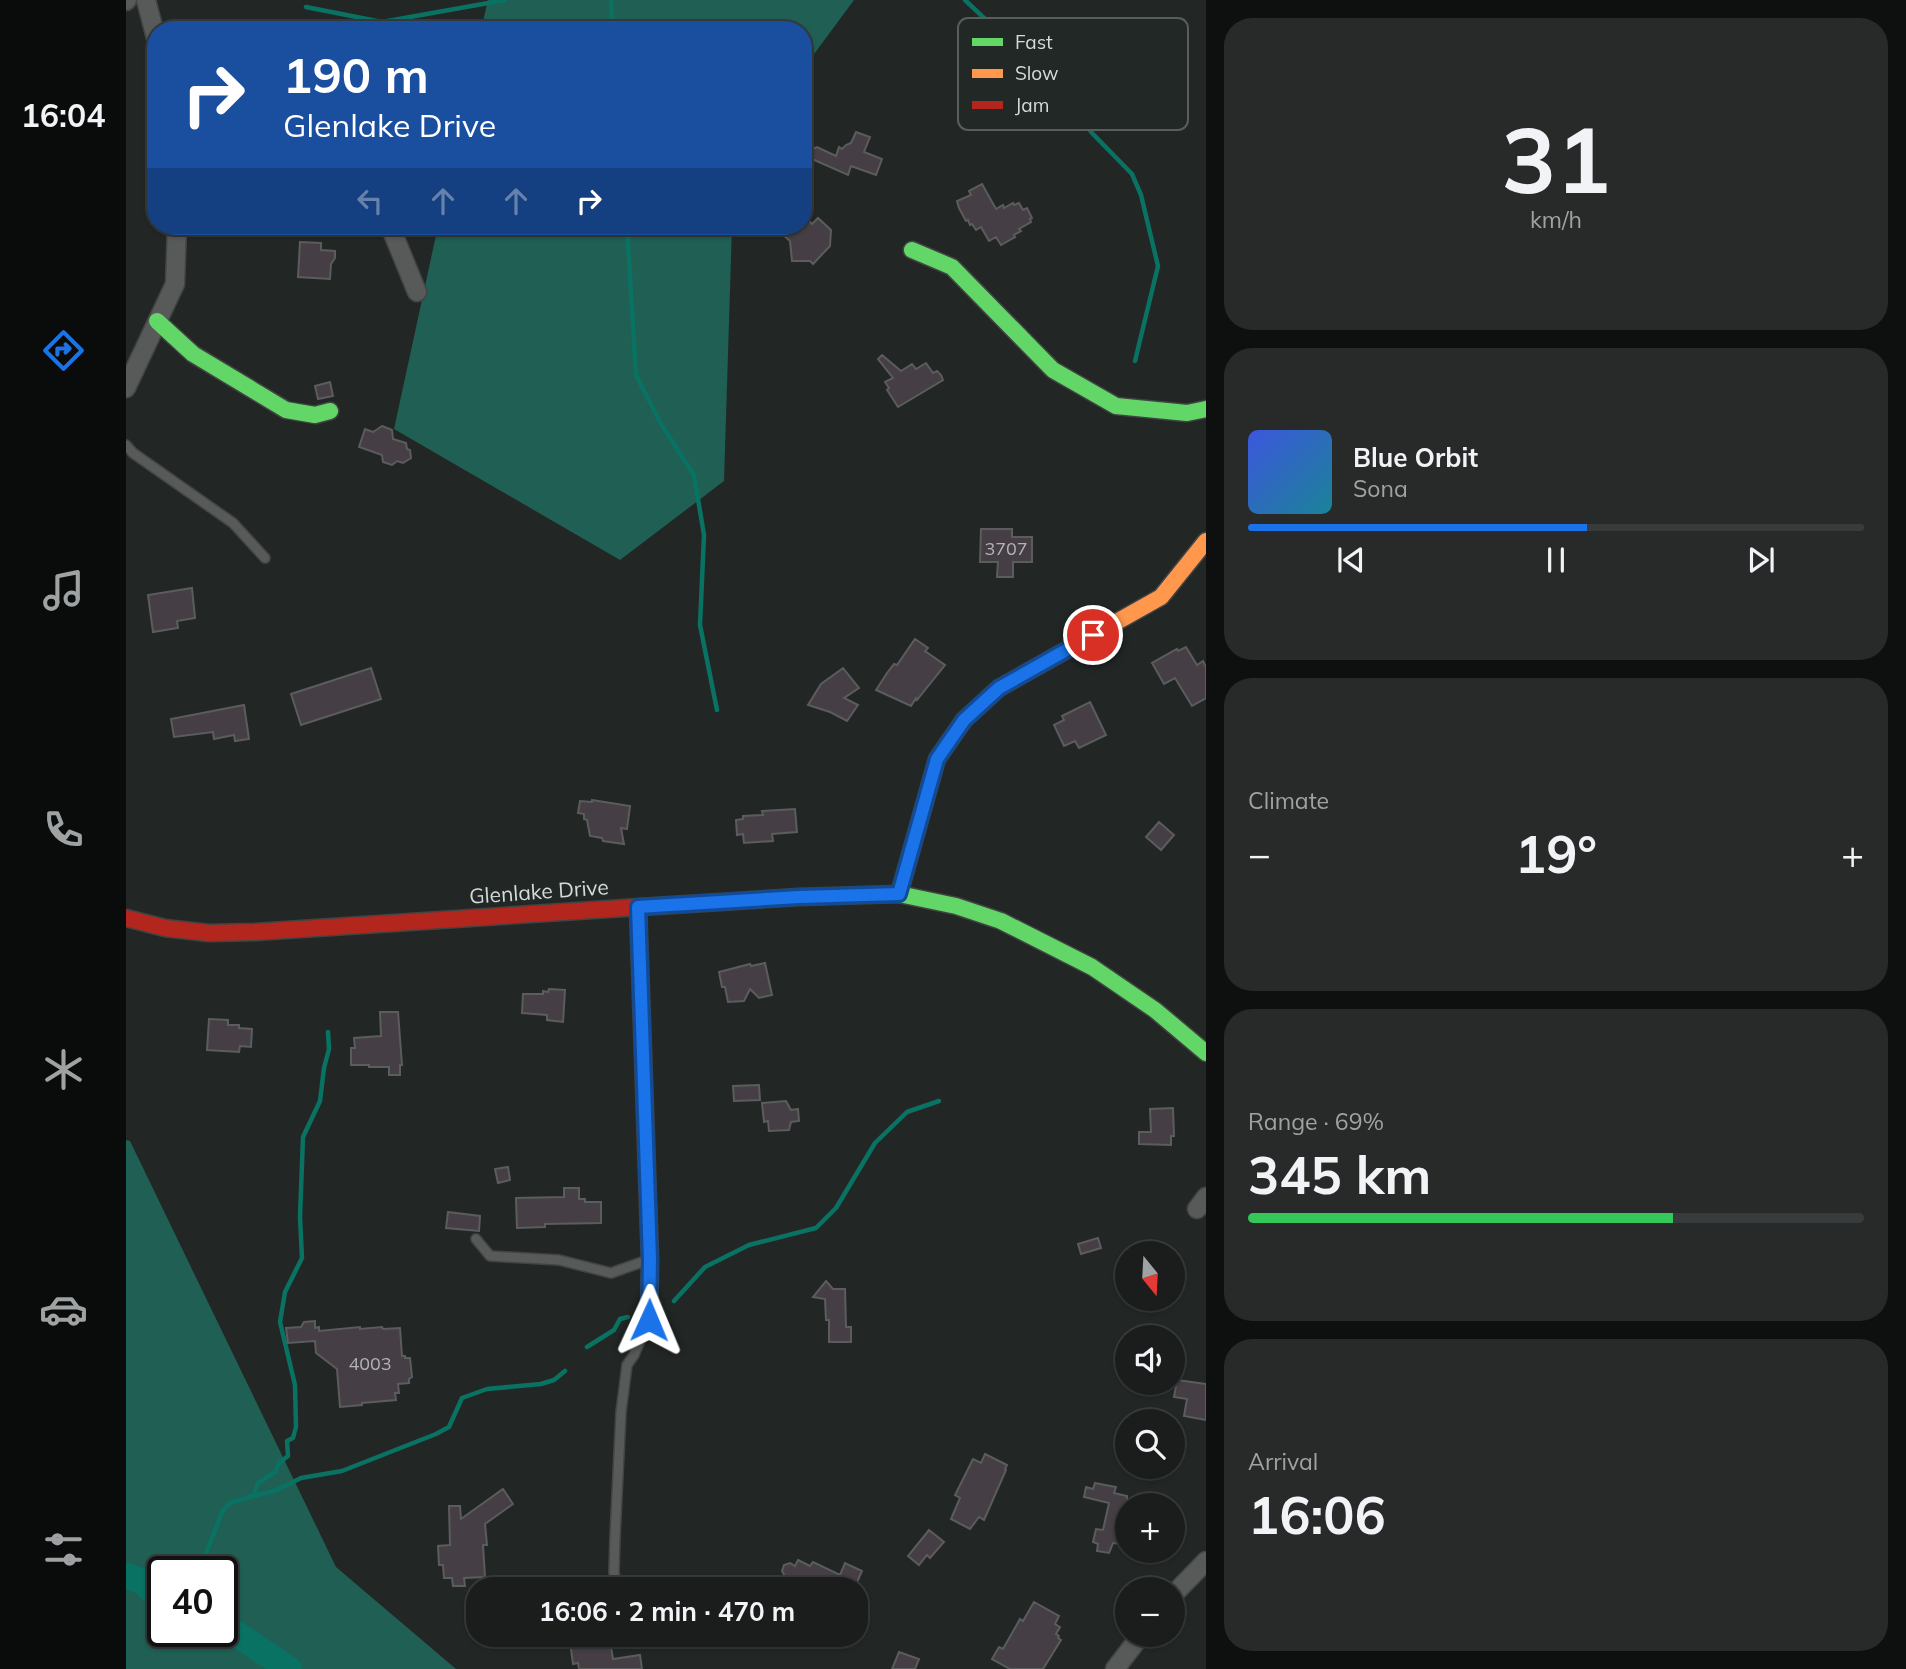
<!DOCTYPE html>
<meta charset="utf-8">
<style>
:root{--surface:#1a1d1c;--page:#272a29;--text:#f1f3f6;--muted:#9fa2a3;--line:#383b3b;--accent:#1a73e8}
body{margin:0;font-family:Mulish,sans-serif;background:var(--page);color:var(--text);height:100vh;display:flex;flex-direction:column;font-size:26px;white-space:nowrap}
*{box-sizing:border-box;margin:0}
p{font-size:23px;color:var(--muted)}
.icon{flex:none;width:38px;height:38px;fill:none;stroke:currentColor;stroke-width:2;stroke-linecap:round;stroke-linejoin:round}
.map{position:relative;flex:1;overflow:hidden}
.side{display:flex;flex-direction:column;gap:18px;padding:18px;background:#0e100f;width:700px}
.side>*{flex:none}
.banner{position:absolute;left:21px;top:21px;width:665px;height:214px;border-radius:28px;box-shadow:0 2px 5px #0004,0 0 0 2px var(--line);background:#1a4fa0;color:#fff;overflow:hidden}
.needle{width:46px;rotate:162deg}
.tools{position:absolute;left:989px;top:1241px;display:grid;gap:14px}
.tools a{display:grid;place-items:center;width:70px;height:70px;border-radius:50%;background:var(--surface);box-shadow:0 2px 5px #0004,0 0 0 2px var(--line);font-size:35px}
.speed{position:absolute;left:21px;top:1556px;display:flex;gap:14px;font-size:35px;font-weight:700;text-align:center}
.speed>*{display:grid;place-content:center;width:91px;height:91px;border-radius:50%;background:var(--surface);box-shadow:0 2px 5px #0004,0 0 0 2px var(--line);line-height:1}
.speed .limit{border:4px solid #111;border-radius:10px;background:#fff;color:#111}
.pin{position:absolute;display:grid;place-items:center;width:60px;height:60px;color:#fff;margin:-30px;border:4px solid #fff;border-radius:50%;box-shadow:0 2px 7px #0007}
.me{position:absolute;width:77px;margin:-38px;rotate:1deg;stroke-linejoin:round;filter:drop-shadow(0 0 5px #0008)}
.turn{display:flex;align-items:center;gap:24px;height:147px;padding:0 21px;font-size:32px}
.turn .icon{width:91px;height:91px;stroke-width:2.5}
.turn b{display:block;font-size:49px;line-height:60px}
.lanes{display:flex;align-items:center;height:66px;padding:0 21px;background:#0003;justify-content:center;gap:35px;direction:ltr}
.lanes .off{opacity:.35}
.big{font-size:52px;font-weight:700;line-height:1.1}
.side .tile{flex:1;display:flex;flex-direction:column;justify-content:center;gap:10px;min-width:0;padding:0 24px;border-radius:28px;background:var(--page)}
.side .dial{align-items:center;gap:0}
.dial b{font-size:91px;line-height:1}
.song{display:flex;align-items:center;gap:21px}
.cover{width:84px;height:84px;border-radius:10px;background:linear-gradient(135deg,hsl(230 70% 55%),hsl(190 70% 35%))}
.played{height:7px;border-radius:4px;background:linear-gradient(90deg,var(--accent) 55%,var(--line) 55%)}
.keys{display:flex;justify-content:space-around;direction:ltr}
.heat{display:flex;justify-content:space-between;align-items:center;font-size:38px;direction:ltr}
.charge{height:10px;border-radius:5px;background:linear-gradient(90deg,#34c759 69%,var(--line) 0)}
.trip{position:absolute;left:340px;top:1577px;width:402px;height:70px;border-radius:28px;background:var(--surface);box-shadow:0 2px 5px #0004,0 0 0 2px var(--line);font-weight:700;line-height:70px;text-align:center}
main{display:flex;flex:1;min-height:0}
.tabs{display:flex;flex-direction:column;width:126px;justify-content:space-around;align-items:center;background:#0a0c0b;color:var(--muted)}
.tabs .icon{width:49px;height:49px}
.tabs .current{color:var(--accent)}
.tabs b{font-size:32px;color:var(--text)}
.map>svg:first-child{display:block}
.forest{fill:#1f5f54;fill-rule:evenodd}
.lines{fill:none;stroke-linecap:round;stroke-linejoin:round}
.stream{stroke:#097263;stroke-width:4.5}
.river{stroke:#097263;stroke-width:26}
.building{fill:#463e45;stroke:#5b5c5c;stroke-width:2}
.lane-casing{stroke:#404443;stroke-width:12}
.street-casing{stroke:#404443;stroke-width:21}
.fast-casing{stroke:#404443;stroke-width:19}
.slow-casing{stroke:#404443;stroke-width:19}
.jam-casing{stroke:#404443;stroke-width:19}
.lane{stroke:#585a5a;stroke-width:9}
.street{stroke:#585a5a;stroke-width:18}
.fast{stroke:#63d668;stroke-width:16}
.slow{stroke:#ff974d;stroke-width:16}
.jam{stroke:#b3261e;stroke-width:16}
.route-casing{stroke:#114b97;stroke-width:18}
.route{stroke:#1a73e8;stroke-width:12}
.labels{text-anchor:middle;stroke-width:7;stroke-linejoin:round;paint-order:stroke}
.number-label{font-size:18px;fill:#b2b4b5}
.street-label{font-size:21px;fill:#d6dbda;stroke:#212826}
.key{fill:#212826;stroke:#575e5c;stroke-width:2}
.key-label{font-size:19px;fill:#d6dbda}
</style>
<main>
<nav class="tabs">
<b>16:04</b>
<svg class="icon current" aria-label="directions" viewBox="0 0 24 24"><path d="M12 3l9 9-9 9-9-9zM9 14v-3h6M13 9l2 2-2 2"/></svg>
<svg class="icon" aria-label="music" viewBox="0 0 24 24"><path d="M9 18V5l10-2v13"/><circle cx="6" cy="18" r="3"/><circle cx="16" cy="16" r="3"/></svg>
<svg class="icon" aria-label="phone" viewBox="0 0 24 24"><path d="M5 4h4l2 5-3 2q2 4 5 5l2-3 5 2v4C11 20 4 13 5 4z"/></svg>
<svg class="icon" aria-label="climate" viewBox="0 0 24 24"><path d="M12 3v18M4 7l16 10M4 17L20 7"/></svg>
<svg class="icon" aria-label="car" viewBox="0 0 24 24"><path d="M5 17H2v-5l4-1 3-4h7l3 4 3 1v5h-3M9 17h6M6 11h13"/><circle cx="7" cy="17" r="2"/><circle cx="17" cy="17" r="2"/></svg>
<svg class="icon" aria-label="filters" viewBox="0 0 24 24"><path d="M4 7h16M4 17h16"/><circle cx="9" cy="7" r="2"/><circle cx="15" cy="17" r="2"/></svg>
</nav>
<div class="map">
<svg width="1080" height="1669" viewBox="0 0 1080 1669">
<rect width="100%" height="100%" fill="#222725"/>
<!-- forest -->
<path class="forest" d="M 362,0 L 728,0 L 677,69 L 677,30 L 355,30 Z
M 312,226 L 606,226 L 598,481 L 494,560 L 268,429 Z
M 0,1140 L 4,1141 L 210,1567 L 330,1669 L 0,1669 ZM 37,1572 L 96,1572 L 96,1631 L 37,1631 Z"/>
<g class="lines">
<!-- stream -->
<path class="stream" d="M 485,0 L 486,30
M 839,0 L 930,86 L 966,133 L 1006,174 L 1015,195 L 1032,266 L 1009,361
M 180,7 L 256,22 L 379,0
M 501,226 L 510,375 L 535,424 L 568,475 L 578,535 L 574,625 L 591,710
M 548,1301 L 579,1267 L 623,1245 L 690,1228 L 710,1208 L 749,1143 L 781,1112 L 813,1101
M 461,1347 L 488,1330 L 494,1319 L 502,1317
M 128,1496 L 151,1490 L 175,1478 L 216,1471 L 310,1434 L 323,1427 L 336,1398 L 361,1389 L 415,1384 L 428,1380 L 439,1371
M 73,1572 L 96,1512 L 104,1503 L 127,1496 L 132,1483 L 149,1472 L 153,1463 L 162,1456 L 161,1441 L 167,1438 L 170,1427 L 169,1385 L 154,1322 L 159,1292 L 176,1258 L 174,1217 L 177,1137 L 194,1101 L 198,1068 L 203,1049 L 202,1032"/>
<!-- river -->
<path class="river" d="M 0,1576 L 16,1581 L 37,1601
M 96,1624 L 163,1669"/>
</g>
<!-- building -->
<path class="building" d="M 730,132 L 744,137 L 738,152 L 756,159 L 750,175 L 725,166 L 722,175 L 686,159 L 684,154 L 686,149 L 691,147 L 710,156 L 713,147 L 716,149 L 720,145 L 725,143 Z
M 856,184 L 870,209 L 877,205 L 878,208 L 887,203 L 888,205 L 893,203 L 897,210 L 901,208 L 906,218 L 904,219 L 905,222 L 893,229 L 895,231 L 888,235 L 889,237 L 875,245 L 870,237 L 863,241 L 855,227 L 850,230 L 846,224 L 844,225 L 842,220 L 840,221 L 833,208 L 831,201 L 845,195 L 843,191 Z
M 692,218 L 705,230 L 704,246 L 687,264 L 684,261 L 666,261 L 664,241 L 647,226 L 677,226 L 677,223 L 681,219 L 686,224 Z
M 174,242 L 195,243 L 195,250 L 209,251 L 209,258 L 205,264 L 204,279 L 172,277 Z
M 756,355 L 775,371 L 786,364 L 790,369 L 800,363 L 807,373 L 811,371 L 815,375 L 817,380 L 772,407 L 761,390 L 763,388 L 759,382 L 767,378 L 752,359 Z
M 204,382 L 207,396 L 192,399 L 189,386 Z
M 256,426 L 266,430 L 267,439 L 280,443 L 281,449 L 284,450 L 285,458 L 277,463 L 271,461 L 266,465 L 257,462 L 256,455 L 233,447 L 239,429 L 247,432 Z
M 855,529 L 886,529 L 886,537 L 906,537 L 906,562 L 887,562 L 887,577 L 871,577 L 872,562 L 854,562 Z
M 66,588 L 69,618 L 51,621 L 52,628 L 27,632 L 22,595 Z
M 789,639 L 802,648 L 799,651 L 819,665 L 791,700 L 790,698 L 785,706 L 750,690 L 761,673 L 768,664 L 771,665 Z
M 1060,647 L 1071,665 L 1077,661 L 1080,667 L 1080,698 L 1066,706 L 1049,678 L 1038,684 L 1026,663 L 1051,649 L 1052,651 Z
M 245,668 L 255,699 L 175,725 L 165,694 Z
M 717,668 L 733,688 L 718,698 L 732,705 L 721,721 L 704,712 L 682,705 L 695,684 Z
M 964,702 L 980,735 L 953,748 L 949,741 L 938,746 L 928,725 L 938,720 L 936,716 Z
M 118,705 L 123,739 L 109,741 L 108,735 L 88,739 L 87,732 L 48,737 L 45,719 Z
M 466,800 L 504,806 L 501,829 L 495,828 L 498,844 L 477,841 L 476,838 L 464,836 L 461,820 L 458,819 L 458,814 L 452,813 L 454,801 L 466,802 Z
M 669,809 L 671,832 L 646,834 L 647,841 L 618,843 L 617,834 L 611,835 L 610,820 L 617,819 L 617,816 L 637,815 L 636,811 Z
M 1033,822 L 1048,835 L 1035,850 L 1020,837 Z
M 639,963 L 646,995 L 633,998 L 624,989 L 618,1001 L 602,1002 L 599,987 L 596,987 L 593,972 L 624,964 L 625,966 Z
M 423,989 L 439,990 L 437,1022 L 421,1020 L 421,1015 L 396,1013 L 397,994 L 417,994 L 417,991 L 422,992 Z
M 254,1012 L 272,1012 L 276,1065 L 274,1065 L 274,1075 L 263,1075 L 263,1067 L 243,1067 L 243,1065 L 225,1065 L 225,1048 L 229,1048 L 228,1038 L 255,1036 Z
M 83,1019 L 102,1020 L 102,1025 L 113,1025 L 113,1028 L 126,1029 L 125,1047 L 114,1046 L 113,1052 L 81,1050 Z
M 633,1085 L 634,1100 L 608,1101 L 607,1086 Z
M 660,1101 L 665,1110 L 672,1109 L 673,1121 L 665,1122 L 663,1130 L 643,1131 L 642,1121 L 638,1122 L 636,1103 Z
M 1047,1108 L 1048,1136 L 1045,1136 L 1045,1145 L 1013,1144 L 1013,1132 L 1025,1132 L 1024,1109 Z
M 382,1167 L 384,1180 L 372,1183 L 369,1169 Z
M 438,1188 L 453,1188 L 453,1199 L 459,1199 L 459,1202 L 475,1202 L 475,1223 L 419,1224 L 419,1227 L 391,1228 L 390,1198 L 438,1197 Z
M 322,1212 L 354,1216 L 353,1231 L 320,1228 Z
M 972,1238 L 975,1248 L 955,1254 L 952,1244 Z
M 700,1281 L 707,1289 L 719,1289 L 720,1327 L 725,1327 L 725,1342 L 703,1342 L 703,1320 L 700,1320 L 699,1299 L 687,1297 Z
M 189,1321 L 189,1328 L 193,1327 L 193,1331 L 234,1327 L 234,1329 L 256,1327 L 257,1329 L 274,1328 L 276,1356 L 279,1356 L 279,1358 L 284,1358 L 286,1377 L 283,1379 L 283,1383 L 272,1384 L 273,1393 L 269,1393 L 270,1400 L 236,1403 L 236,1405 L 214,1407 L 211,1369 L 190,1353 L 189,1341 L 162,1343 L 160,1328 L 175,1327 L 178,1322 Z
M 1051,1380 L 1080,1384 L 1080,1420 L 1058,1416 L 1061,1399 L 1048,1397 Z
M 859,1454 L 881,1465 L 879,1469 L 880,1470 L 858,1520 L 853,1517 L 844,1529 L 825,1519 L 834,1498 L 829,1495 L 847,1459 L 855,1463 Z
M 969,1483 L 990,1487 L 988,1493 L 1001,1496 L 1001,1517 L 994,1544 L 987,1543 L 983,1553 L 971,1551 L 972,1544 L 967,1542 L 970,1529 L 977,1530 L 983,1503 L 958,1497 L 960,1487 L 967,1489 Z
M 377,1489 L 387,1504 L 359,1524 L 361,1545 L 357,1545 L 359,1577 L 338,1578 L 339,1586 L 327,1586 L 326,1578 L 318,1578 L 317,1565 L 313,1565 L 312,1546 L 324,1545 L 323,1506 L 334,1506 L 335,1519 Z
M 803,1530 L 818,1542 L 804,1558 L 801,1555 L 793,1565 L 782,1556 Z
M 672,1560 L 684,1566 L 687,1562 L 714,1575 L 719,1563 L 736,1571 L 728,1589 L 655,1589 L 660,1578 L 656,1571 L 658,1565 L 664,1563 L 669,1566 Z
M 908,1602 L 933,1616 L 929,1624 L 934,1627 L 930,1634 L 933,1636 L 932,1638 L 935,1640 L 917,1669 L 884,1669 L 866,1659 L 873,1647 L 877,1649 L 894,1619 L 897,1621 Z
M 443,1634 L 483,1634 L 487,1659 L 514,1655 L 516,1669 L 453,1669 L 452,1663 L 447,1664 Z
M 773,1652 L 793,1659 L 789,1669 L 766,1669 Z"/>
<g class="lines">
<defs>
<path id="lane" d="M 0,445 L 7,453 L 107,523 L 139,558
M 350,1239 L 364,1256 L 433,1260 L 485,1273 L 522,1260
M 491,1589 L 488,1572 L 489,1537 L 495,1412 L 501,1365 L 508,1355 L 522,1322"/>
<path id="street" d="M 20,0 L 30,38
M 0,1 L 1,0
M 264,226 L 291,292
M 0,388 L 49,284 L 51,226
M 1071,1209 L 1080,1197
M 1046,1596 L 1080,1561
M 989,1669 L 1016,1634"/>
<path id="fast" d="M 786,250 L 826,267 L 927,370 L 990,406 L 1061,413 L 1080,409
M 31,321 L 67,354 L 160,410 L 189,415 L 204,411
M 514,907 L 672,897 L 773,894 L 830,906 L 875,921 L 966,967 L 1029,1010 L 1080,1053"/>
<path id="slow" d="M 773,894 L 811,759 L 838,720 L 873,688 L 1035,597 L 1080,541
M 512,907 L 524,1260 L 523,1320"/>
<path id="jam" d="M 0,918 L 39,928 L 83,933 L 129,932 L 514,907"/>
</defs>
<!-- lane casing -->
<use href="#lane" class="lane-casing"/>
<!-- street casing -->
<use href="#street" class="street-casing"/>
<!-- fast casing -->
<use href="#fast" class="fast-casing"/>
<!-- slow casing -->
<use href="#slow" class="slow-casing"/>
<!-- jam casing -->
<use href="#jam" class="jam-casing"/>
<!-- lane -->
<use href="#lane" class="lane"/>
<!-- street -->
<use href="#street" class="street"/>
<!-- fast -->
<use href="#fast" class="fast"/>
<!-- slow -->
<use href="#slow" class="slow"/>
<!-- jam -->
<use href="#jam" class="jam"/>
</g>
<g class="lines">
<defs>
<path id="route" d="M 523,1320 L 524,1260 L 512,907 L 673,897 L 773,894 L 811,759 L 838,720 L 873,688 L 967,635"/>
</defs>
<!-- route casing -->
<use href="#route" class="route-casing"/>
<!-- route -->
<use href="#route" class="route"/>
</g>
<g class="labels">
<!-- number labels -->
<g class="number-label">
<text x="880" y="555">3707</text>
<text x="244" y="1370">4003</text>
</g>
<!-- street labels -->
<g class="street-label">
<text transform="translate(413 892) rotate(-4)" y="7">Glenlake Drive</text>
</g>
</g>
<!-- legend -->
<rect x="832" y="18" width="230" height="112" rx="10" class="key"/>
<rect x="846" y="38" width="31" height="8" fill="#63d668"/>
<rect x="846" y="69" width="31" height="9" fill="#ff974d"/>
<rect x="846" y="101" width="31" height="8" fill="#b3261e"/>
<g class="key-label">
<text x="889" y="49">Fast</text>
<text x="889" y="80">Slow</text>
<text x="889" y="112">Jam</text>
</g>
</svg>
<div class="tools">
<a><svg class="needle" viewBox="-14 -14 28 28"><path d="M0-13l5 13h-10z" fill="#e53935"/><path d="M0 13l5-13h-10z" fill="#9fa2a3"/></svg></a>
<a><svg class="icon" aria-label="sound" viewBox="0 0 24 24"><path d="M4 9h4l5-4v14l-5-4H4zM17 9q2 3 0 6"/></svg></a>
<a><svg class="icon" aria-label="search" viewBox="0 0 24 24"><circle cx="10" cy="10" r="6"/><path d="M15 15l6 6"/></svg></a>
<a>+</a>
<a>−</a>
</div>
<div class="speed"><div class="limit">40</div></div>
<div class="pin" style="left:967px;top:635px;background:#d93025"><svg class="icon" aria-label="arrive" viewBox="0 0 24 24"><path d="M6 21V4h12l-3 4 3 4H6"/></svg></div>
<svg class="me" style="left:523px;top:1320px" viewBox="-20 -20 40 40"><path d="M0-17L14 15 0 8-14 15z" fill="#1a73e8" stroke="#fff" stroke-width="4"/></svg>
<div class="trip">16:06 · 2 min · 470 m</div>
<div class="banner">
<div class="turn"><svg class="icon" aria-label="right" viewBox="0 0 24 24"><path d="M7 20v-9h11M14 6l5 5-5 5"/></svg><div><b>190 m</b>Glenlake Drive</div></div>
<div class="lanes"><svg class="icon off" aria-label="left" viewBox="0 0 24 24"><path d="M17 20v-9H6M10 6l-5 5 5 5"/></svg><svg class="icon off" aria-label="ahead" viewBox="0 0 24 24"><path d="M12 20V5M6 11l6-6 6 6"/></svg><svg class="icon off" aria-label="ahead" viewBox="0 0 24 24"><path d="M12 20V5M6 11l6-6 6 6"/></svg><svg class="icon" aria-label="right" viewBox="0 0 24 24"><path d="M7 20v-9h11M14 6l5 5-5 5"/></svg></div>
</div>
</div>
<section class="side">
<div class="tile dial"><b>31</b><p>km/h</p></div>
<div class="tile">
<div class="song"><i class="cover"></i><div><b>Blue Orbit</b><p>Sona</p></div></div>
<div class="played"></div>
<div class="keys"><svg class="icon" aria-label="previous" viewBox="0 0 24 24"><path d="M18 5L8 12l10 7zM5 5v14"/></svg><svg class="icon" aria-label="pause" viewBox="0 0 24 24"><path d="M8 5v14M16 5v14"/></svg><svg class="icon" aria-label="next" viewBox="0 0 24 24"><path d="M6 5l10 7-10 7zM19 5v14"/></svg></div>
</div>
<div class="tile"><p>Climate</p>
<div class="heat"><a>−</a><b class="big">19°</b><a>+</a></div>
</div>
<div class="tile"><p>Range · 69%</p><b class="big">345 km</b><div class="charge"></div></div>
<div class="tile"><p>Arrival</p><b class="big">16:06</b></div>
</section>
</main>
